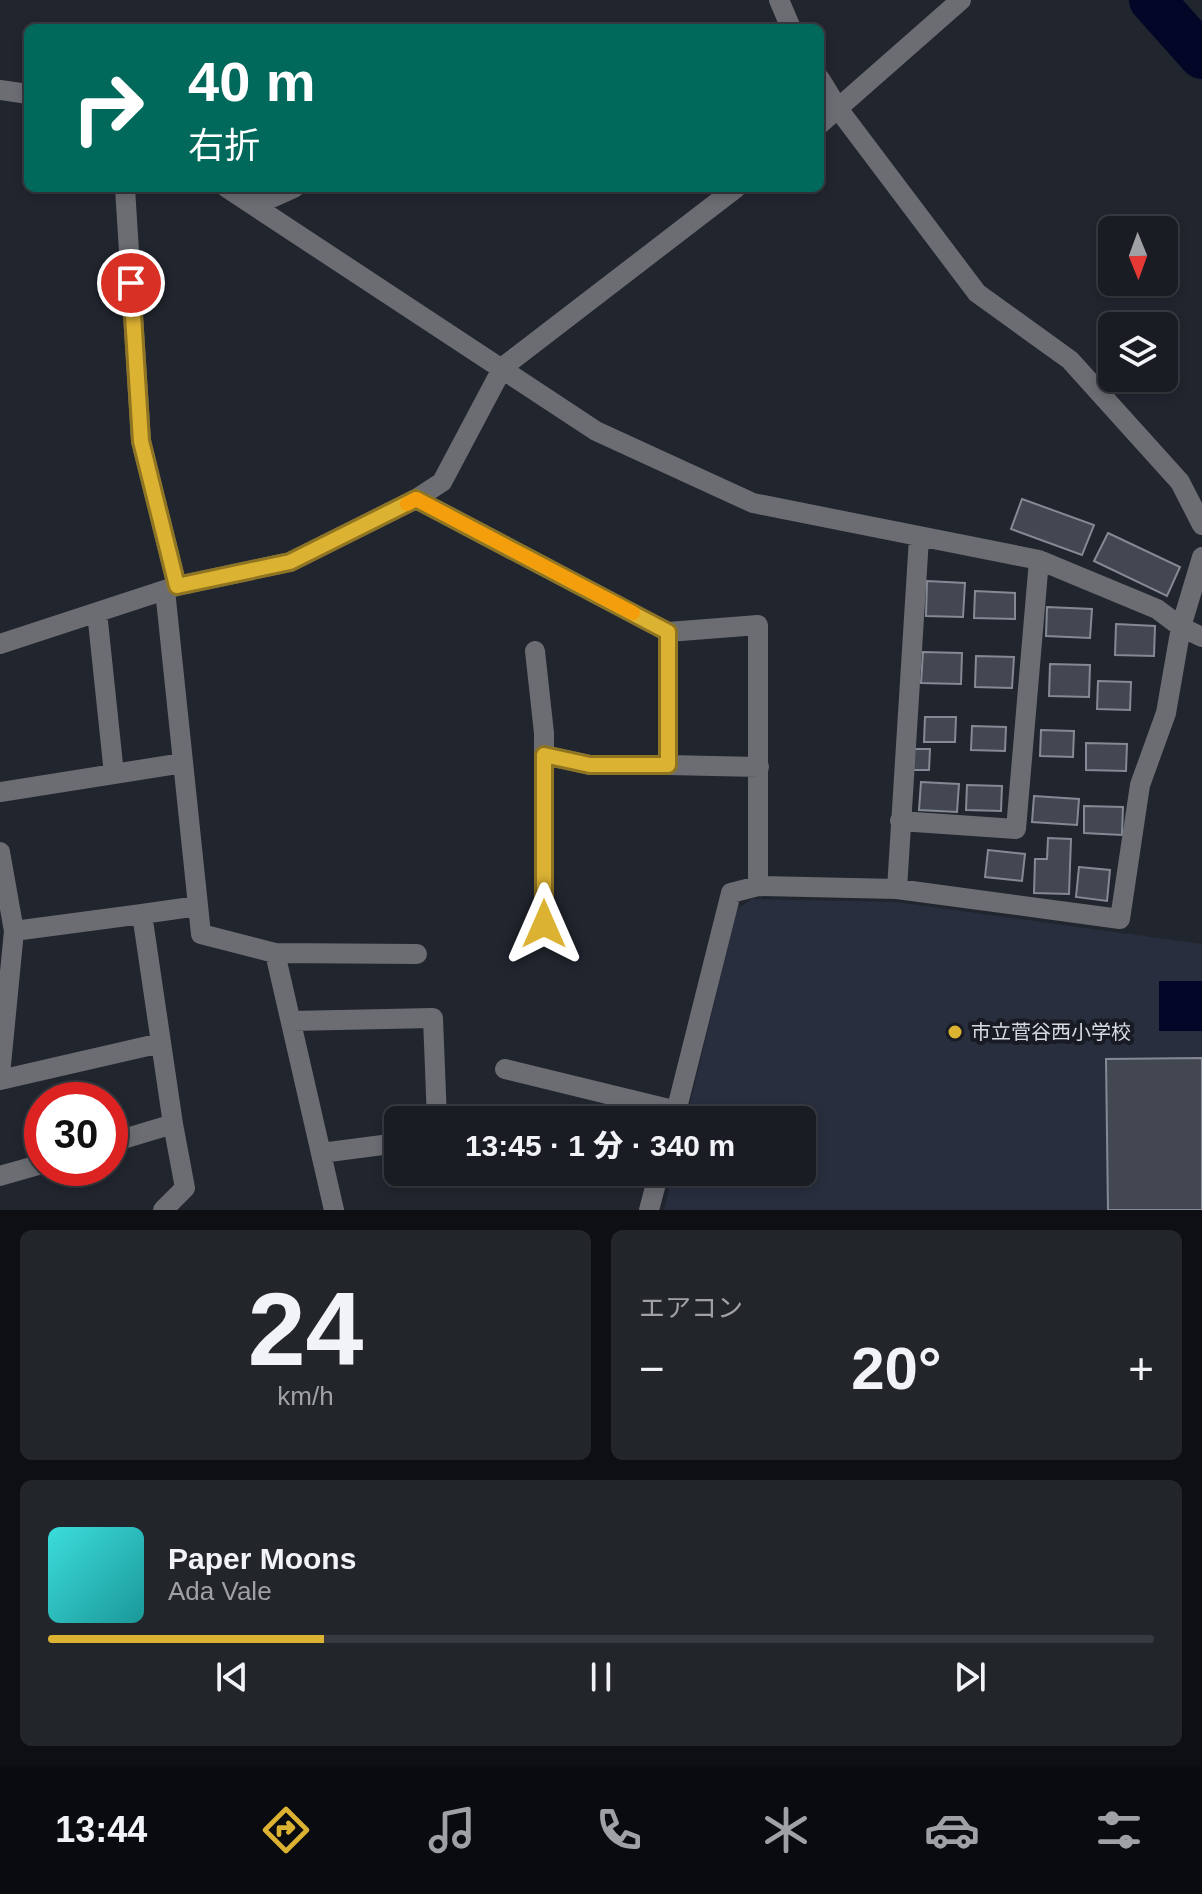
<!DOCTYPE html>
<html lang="ja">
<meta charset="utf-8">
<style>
:root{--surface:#191c22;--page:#22252a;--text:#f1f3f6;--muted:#9fa1a5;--line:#373a40;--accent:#dcb233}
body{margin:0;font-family:Helvetica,"Noto Sans JP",sans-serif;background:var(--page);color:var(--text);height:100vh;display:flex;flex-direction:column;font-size:30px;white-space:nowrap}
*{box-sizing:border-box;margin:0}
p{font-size:26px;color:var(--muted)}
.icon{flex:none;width:44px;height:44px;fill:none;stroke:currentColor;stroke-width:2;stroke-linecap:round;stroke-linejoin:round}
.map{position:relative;height:1210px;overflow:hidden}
.details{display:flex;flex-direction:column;gap:20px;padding:20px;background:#0e0f13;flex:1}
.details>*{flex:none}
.top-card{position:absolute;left:24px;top:24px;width:800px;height:168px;border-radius:12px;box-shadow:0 4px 12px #0003,0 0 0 2px var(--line);background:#00695c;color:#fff;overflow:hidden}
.needle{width:52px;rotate:179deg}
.tools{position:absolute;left:1098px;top:216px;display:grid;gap:16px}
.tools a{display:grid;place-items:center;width:80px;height:80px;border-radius:12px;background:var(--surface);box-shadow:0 4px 12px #0003,0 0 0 2px var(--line);font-size:40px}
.speed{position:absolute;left:24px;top:1082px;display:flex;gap:16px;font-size:40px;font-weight:700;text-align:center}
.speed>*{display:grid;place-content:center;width:104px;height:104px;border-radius:50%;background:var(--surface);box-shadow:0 4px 12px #0003,0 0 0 2px var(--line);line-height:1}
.speed .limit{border:12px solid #d22;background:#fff;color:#111}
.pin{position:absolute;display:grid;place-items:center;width:68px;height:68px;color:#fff;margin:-34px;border:4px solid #fff;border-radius:50%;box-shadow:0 2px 8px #0007}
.me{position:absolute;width:88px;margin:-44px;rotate:0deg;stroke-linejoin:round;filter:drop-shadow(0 0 6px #0008)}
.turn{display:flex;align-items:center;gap:28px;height:168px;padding:0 32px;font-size:36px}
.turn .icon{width:104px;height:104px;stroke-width:2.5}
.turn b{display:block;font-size:56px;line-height:68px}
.big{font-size:60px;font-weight:800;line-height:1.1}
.details .widget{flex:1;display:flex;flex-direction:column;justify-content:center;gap:12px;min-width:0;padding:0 28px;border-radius:12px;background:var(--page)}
.details .dial{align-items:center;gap:0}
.dial b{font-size:104px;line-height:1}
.song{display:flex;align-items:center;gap:24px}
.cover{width:96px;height:96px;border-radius:12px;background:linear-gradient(135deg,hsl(180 70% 55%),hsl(180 70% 35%))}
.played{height:8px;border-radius:4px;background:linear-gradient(90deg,var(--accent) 25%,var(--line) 25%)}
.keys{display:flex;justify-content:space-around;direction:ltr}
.heat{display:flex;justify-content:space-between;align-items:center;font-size:44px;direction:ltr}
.details .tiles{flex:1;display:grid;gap:20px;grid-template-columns:1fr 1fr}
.widget:last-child{grid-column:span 2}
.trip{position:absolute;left:384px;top:1106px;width:432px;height:80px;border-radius:12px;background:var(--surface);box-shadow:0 4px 12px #0003,0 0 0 2px var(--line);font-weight:800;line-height:80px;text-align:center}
.tab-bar{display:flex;height:128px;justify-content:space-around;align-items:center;background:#0a0b0e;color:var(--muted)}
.tab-bar .icon{width:56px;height:56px}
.tab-bar .on{color:var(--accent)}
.tab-bar b{font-size:36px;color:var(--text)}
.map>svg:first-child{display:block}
.built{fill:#282e3d}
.water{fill:#030627}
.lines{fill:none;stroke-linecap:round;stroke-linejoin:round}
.river{stroke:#030627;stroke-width:46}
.building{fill:#434751;stroke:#858995;stroke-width:2}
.minor{stroke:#6b6d72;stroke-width:20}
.route-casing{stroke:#8f7421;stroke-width:20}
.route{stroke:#dcb233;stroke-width:14}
.slow{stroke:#f59e0b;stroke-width:14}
.poi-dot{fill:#dcb233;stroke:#181b24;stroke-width:3}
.labels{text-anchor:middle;stroke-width:8;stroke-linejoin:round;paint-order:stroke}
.poi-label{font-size:20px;fill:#d8dbe2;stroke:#181b24;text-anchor:start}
</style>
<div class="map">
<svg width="1202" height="1210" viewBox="0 0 1202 1210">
<rect width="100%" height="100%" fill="#21252e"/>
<!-- built -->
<path class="built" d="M 752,899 L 896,902 L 1202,944 L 1202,1210 L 664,1210 L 673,1172 L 802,1172 L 802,1120 L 686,1120 L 737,909 Z"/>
<!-- water -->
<path class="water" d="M 1159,981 L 1202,981 L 1202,1031 L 1159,1031 Z"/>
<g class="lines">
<!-- river -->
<path class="river" d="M 1152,0 L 1202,56"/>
</g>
<!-- building -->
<path class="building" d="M 1022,499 L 1094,525 L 1082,555 L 1011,529 Z
M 1108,533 L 1180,567 L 1167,596 L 1094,561 Z
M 927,581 L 965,583 L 963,617 L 926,616 Z
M 975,591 L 1015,593 L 1015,619 L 974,618 Z
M 1047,607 L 1092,609 L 1090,638 L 1046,636 Z
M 1116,624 L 1155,626 L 1154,656 L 1115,655 Z
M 923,652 L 962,653 L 961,684 L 921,683 Z
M 976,656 L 1014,657 L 1012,688 L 975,687 Z
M 1050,664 L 1090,665 L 1089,697 L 1049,696 Z
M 1098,681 L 1131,682 L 1130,710 L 1097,709 Z
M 925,717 L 956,717 L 955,742 L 924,742 Z
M 972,726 L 1006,727 L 1005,751 L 971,750 Z
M 1041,730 L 1074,731 L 1073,757 L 1040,756 Z
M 1086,743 L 1127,744 L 1126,771 L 1086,770 Z
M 914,749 L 930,749 L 929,770 L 913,770 Z
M 921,782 L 959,784 L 957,812 L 919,810 Z
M 967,785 L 1002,786 L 1001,811 L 966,810 Z
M 1034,796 L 1079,799 L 1077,825 L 1032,822 Z
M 1084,806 L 1123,807 L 1122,835 L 1084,833 Z
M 1048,838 L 1071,839 L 1069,894 L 1034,893 L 1035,859 L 1047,859 Z
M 988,850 L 1025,854 L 1022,881 L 985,877 Z
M 1079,867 L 1110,870 L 1107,901 L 1076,897 Z
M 1202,1058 L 1202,1210 L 1108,1210 L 1106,1059 Z"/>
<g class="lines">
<!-- minor -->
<path class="minor" d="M 779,0 L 791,28
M 820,79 L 839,110 L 977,293 L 1070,360 L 1180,482 L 1202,525
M 0,90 L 28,94
M 820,124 L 961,0
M 125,188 L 141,441 L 177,586
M 227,188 L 596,431 L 753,503 L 1039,560 L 1157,609 L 1181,627 L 1202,637
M 254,206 L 294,188
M 416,499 L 668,632
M 165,590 L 201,934 L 275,953 L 417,954
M 97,612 L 114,774
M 0,644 L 177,586 L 290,562 L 416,499 L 442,482 L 503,367 L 736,188
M 535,651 L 544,733 L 544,924
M 544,755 L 590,765 L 668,765
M 0,792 L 183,763
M 900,821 L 1016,829 L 1039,560
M 0,852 L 14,931 L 0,1075
M 758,886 L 758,625 L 668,632 L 668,765 L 759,767
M 897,889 L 919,538
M 142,914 L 198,906
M 14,931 L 142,914 L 173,1124
M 275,953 L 334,1210
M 291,1021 L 433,1018 L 437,1120
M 505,1069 L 677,1111
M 0,1080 L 161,1043
M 674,1120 L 731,893 L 758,886 L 897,889 L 1120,919 L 1140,785 L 1166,713 L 1181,627 L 1202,557
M 110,1143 L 173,1124 L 185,1188 L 163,1210
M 321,1153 L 398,1143
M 0,1176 L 42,1164
M 649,1210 L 659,1172"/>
</g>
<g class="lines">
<defs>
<path id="route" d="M 131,283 L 141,441 L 177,586 L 290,562 L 416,499 L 668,632 L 668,765 L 590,765 L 544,755 L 544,924"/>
</defs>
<!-- route casing -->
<use href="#route" class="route-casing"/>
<!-- route -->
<use href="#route" class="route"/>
<!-- slow -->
<path class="slow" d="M 407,504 L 416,499 L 633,613"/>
</g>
<!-- markers -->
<circle class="poi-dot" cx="955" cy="1032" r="8"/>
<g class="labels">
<!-- poi labels -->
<g class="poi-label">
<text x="971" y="1039">市立菅谷西小学校</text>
</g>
</g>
</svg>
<div class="tools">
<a><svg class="needle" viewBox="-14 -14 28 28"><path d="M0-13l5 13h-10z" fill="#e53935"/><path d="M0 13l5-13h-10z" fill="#9fa1a5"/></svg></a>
<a><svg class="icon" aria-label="layers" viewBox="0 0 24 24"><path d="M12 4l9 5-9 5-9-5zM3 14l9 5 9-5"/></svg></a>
</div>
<div class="speed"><div class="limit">30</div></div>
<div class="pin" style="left:131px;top:283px;background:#d93025"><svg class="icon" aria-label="arrive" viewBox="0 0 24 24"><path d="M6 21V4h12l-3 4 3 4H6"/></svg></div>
<svg class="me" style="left:544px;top:924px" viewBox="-20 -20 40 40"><path d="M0-17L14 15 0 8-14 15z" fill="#dcb233" stroke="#fff" stroke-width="4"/></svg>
<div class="trip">13:45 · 1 分 · 340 m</div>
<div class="top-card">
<div class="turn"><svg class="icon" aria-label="right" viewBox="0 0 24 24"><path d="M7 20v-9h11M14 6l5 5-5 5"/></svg><div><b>40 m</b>右折</div></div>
</div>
</div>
<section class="details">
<div class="tiles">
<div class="widget dial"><b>24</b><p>km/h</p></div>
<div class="widget"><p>エアコン</p>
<div class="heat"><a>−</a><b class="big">20°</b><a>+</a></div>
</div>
<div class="widget">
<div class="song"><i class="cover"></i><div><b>Paper Moons</b><p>Ada Vale</p></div></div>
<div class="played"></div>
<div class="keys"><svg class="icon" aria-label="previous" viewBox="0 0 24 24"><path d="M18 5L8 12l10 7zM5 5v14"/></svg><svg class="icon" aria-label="pause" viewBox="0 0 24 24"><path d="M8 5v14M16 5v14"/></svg><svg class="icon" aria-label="next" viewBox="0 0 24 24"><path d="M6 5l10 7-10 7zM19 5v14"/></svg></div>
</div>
</div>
</section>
<nav class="tab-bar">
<b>13:44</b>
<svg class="icon on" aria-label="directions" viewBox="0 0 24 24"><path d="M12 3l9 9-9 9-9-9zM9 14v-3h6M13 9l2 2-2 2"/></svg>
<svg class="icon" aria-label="music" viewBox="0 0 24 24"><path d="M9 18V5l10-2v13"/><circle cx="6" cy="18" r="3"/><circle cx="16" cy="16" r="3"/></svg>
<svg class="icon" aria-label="phone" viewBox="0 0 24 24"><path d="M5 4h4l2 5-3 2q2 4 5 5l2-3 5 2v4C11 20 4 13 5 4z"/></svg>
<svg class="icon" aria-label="climate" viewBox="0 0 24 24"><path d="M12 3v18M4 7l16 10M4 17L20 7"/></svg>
<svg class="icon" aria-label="car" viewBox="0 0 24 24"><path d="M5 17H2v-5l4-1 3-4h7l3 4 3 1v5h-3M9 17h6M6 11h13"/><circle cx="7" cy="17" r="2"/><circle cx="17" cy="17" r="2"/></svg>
<svg class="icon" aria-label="filters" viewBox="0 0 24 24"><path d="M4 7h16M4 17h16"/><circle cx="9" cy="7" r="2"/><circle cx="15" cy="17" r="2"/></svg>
</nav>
